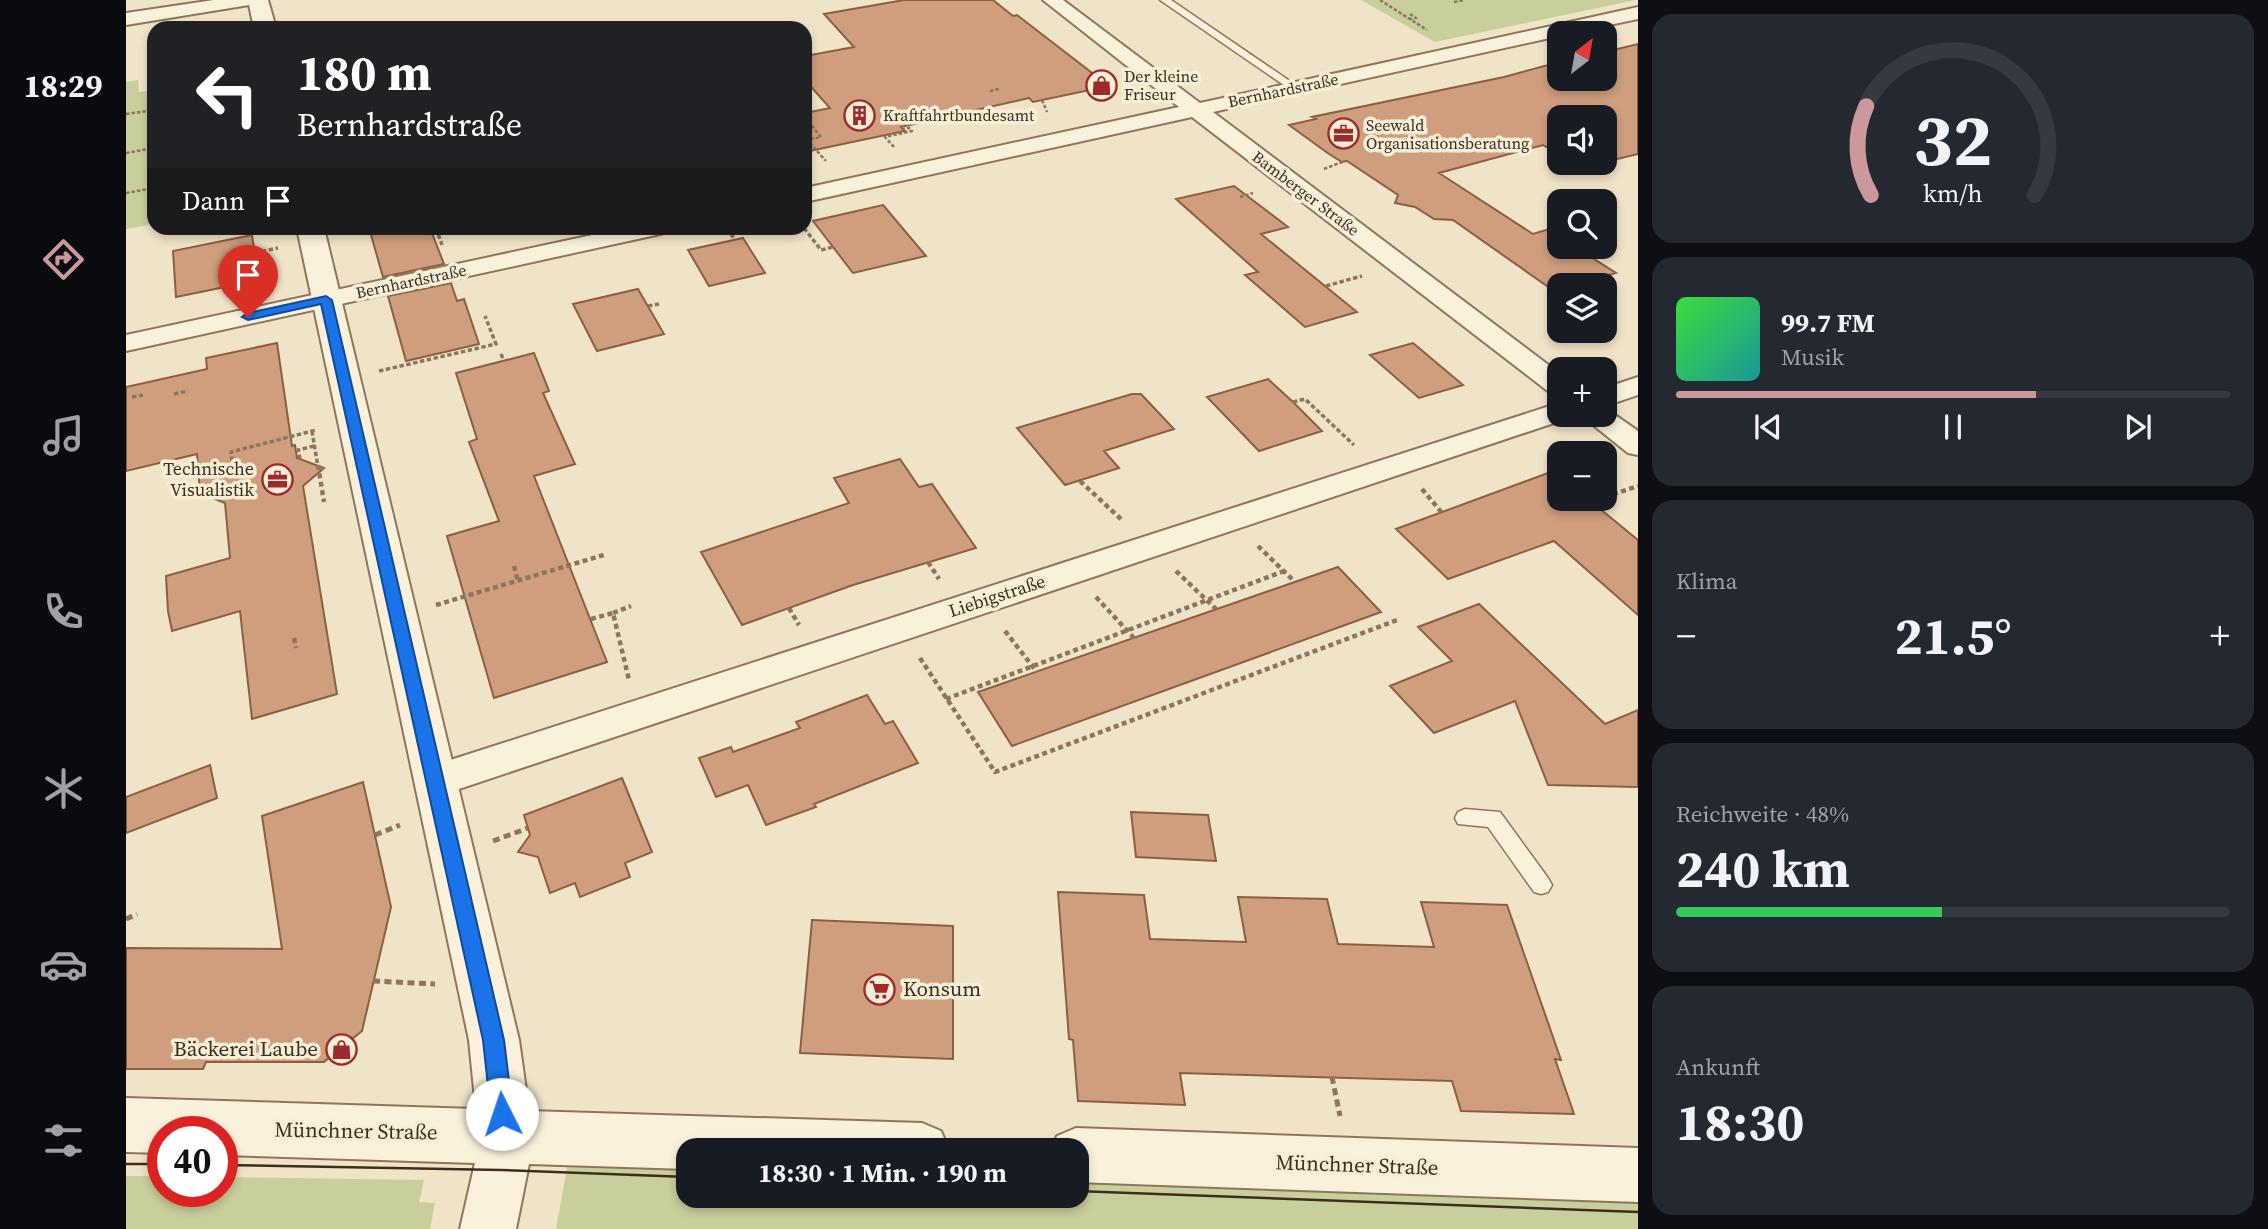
<!DOCTYPE html>
<html lang="de">
<meta charset="utf-8">
<style>
:root{--surface:#171b24;--page:#242831;--text:#f1f3f6;--muted:#9ea1a6;--line:#363941;--accent:#cc999b}
body{margin:0;font-family:"Source Serif 4",serif;background:var(--page);color:var(--text);height:100vh;display:flex;flex-direction:column;font-size:26px;white-space:nowrap}
*{box-sizing:border-box;margin:0}
p{font-size:23px;color:var(--muted)}
.icon{flex:none;width:38px;height:38px;fill:none;stroke:currentColor;stroke-width:2;stroke-linecap:round;stroke-linejoin:round}
.map{position:relative;flex:1;overflow:hidden}
.side{display:flex;flex-direction:column;gap:14px;padding:14px;background:#0d0f14;width:630px}
.side>*{flex:none}
.guide{position:absolute;left:21px;top:21px;width:665px;height:214px;border-radius:21px;box-shadow:0 4px 10px #0003;background:#202124;color:#fff;overflow:hidden}
.needle{width:46px;rotate:31deg}
.buttons{position:absolute;left:1421px;top:21px;display:grid;gap:14px}
.buttons a{display:grid;place-items:center;width:70px;height:70px;border-radius:14px;background:var(--surface);box-shadow:0 4px 10px #0003;font-size:35px}
.speed{position:absolute;left:21px;top:1116px;display:flex;gap:14px;font-size:35px;font-weight:700;text-align:center}
.speed>*{display:grid;place-content:center;width:91px;height:91px;border-radius:50%;background:var(--surface);box-shadow:0 4px 10px #0003;line-height:1}
.speed .limit{border:10px solid #d22;background:#fff;color:#111}
.pin{position:absolute;display:grid;place-items:center;width:60px;height:60px;color:#fff;margin:-72px -30px;border-radius:50% 50% 50% 0;rotate:-45deg;box-shadow:0 0 7px #0007}
.pin .icon{rotate:45deg}
.me{position:absolute;width:77px;margin:-38px;rotate:356deg;stroke-linejoin:round;filter:drop-shadow(0 0 5px #0008)}
.turn{display:flex;align-items:center;gap:24px;height:147px;padding:0 35px;font-size:32px}
.turn .icon{width:91px;height:91px;stroke-width:2.5}
.turn b{display:block;font-size:49px;line-height:60px}
.then{display:flex;align-items:center;height:66px;padding:0 35px;background:#0003;gap:14px;font-size:26px}
.big{font-size:52px;font-weight:700;line-height:1.1}
.side .tile{flex:1;display:flex;flex-direction:column;justify-content:center;gap:10px;min-width:0;padding:0 24px;border-radius:21px;background:var(--page)}
.side .dial{align-items:center;gap:0}
.dial svg{height:182px;overflow:visible;fill:none;stroke:var(--line);stroke-width:7;stroke-linecap:round;text-anchor:middle}
.dial text{fill:var(--text);stroke:none}
.song{display:flex;align-items:center;gap:21px}
.cover{width:84px;height:84px;border-radius:10px;background:linear-gradient(135deg,hsl(120 70% 55%),hsl(180 70% 35%))}
.played{height:7px;border-radius:4px;background:linear-gradient(90deg,var(--accent) 65%,var(--line) 65%)}
.keys{display:flex;justify-content:space-around;direction:ltr}
.heat{display:flex;justify-content:space-between;align-items:center;font-size:38px;direction:ltr}
.charge{height:10px;border-radius:5px;background:linear-gradient(90deg,#34c759 48%,var(--line) 0)}
.trip{position:absolute;left:550px;top:1138px;width:413px;height:70px;border-radius:21px;background:var(--surface);box-shadow:0 4px 10px #0003;font-weight:700;line-height:70px;text-align:center}
main{display:flex;flex:1;min-height:0}
.dock{display:flex;flex-direction:column;width:126px;justify-content:space-around;align-items:center;background:#090b0e;color:var(--muted)}
.dock .icon{width:49px;height:49px}
.dock .on{color:var(--accent)}
.dock b{font-size:32px;color:var(--text)}
.map>svg:first-child{display:block}
.green{fill:#c9cf9b}
.building{fill:#cf9f7d;stroke:#8d5f41;stroke-width:2}
.lines{fill:none;stroke-linecap:round;stroke-linejoin:round}
.service-casing{stroke:#8d765c;stroke-width:3}
.minor-casing{stroke:#8d765c;stroke-width:4}
.tertiary-casing{stroke:#8d765c;stroke-width:4}
.path-far3{stroke:#8d765c;stroke-width:2.5;stroke-dasharray:3.5 2;stroke-linecap:butt}
.path-far2{stroke:#8d765c;stroke-width:3.5;stroke-dasharray:4.5 2.5;stroke-linecap:butt}
.path-far1{stroke:#8d765c;stroke-width:4.5;stroke-dasharray:5 3.5;stroke-linecap:butt}
.path{stroke:#8d765c;stroke-width:5;stroke-dasharray:7 4.5;stroke-linecap:butt}
.service{fill:#faf1dc;fill-rule:evenodd}
.minor{fill:#faf1dc;fill-rule:evenodd}
.tertiary{fill:#faf1dc;fill-rule:evenodd}
.tram{stroke:#3d2e20;stroke-width:2.5}
.route{fill:#1a73e8;stroke:#114b97;stroke-width:2}
.labels{text-anchor:middle;stroke-width:7;stroke-linejoin:round;paint-order:stroke}
.far-poi-label{font-size:16px;fill:#3d2e20;stroke:#f7eed8;text-anchor:start}
.far-street-label{font-size:16px;fill:#3d2e20;stroke:#f7eed8}
.poi-label{font-size:18px;fill:#3d2e20;stroke:#f7eed8;text-anchor:end}
.street-label{font-size:18px;fill:#3d2e20;stroke:#f7eed8}
.near-poi-label{font-size:21px;fill:#3d2e20;stroke:#f7eed8;text-anchor:start}
.near-street-label{font-size:21px;fill:#3d2e20;stroke:#f7eed8}
</style>
<main>
<nav class="dock">
<b>18:29</b>
<svg class="icon on" aria-label="directions" viewBox="0 0 24 24"><path d="M12 3l9 9-9 9-9-9zM9 14v-3h6M13 9l2 2-2 2"/></svg>
<svg class="icon" aria-label="music" viewBox="0 0 24 24"><path d="M9 18V5l10-2v13"/><circle cx="6" cy="18" r="3"/><circle cx="16" cy="16" r="3"/></svg>
<svg class="icon" aria-label="phone" viewBox="0 0 24 24"><path d="M5 4h4l2 5-3 2q2 4 5 5l2-3 5 2v4C11 20 4 13 5 4z"/></svg>
<svg class="icon" aria-label="climate" viewBox="0 0 24 24"><path d="M12 3v18M4 7l16 10M4 17L20 7"/></svg>
<svg class="icon" aria-label="car" viewBox="0 0 24 24"><path d="M5 17H2v-5l4-1 3-4h7l3 4 3 1v5h-3M9 17h6M6 11h13"/><circle cx="7" cy="17" r="2"/><circle cx="17" cy="17" r="2"/></svg>
<svg class="icon" aria-label="filters" viewBox="0 0 24 24"><path d="M4 7h16M4 17h16"/><circle cx="9" cy="7" r="2"/><circle cx="15" cy="17" r="2"/></svg>
</nav>
<div class="map">
<svg width="1512" height="1229" viewBox="0 0 1512 1229">
<rect width="100%" height="100%" fill="#f0e4c8"/>
<!-- green -->
<path class="green" d="M 1235,0 L 1510,0 L 1309,42 Z
M 12,80 L 13,92 L 28,90 L 28,224 L 0,229 L 0,82 Z
M 443,1157 L 562,1162 L 562,1195 L 950,1195 L 950,1178 L 1512,1200 L 1512,1229 L 430,1229 Z
M 0,1176 L 37,1176 L 37,1192 L 96,1192 L 96,1177 L 298,1180 L 293,1202 L 309,1203 L 304,1229 L 0,1229 Z"/>
<!-- building -->
<path class="building" d="M 778,0 L 867,0 L 887,16 L 891,15 L 983,86 L 907,102 L 903,98 L 775,127 L 779,131 L 679,152 L 679,113 L 704,108 L 679,80 L 679,56 L 728,47 L 698,14 Z
M 1512,44 L 1512,154 L 1479,162 L 1479,117 L 1433,117 L 1433,155 L 1417,145 L 1313,173 L 1407,234 L 1423,229 L 1433,236 L 1433,247 L 1449,247 L 1490,273 L 1448,285 L 1433,285 L 1433,290 L 1428,291 L 1327,220 L 1308,219 L 1289,207 L 1269,203 L 1272,195 L 1221,161 L 1216,162 L 1203,154 L 1163,125 L 1190,119 L 1186,117 L 1378,77 L 1433,62 L 1433,79 L 1479,79 L 1479,52 Z
M 1108,186 L 1162,227 L 1135,234 L 1231,312 L 1179,327 L 1119,275 L 1132,272 L 1050,199 Z
M 757,205 L 800,256 L 727,273 L 687,221 Z
M 243,228 L 304,228 L 318,264 L 257,277 Z
M 126,235 L 133,280 L 50,297 L 47,251 Z
M 617,238 L 639,273 L 583,286 L 562,250 Z
M 325,283 L 331,301 L 338,299 L 353,344 L 280,361 L 262,296 Z
M 512,289 L 538,334 L 471,351 L 447,304 Z
M 151,343 L 166,446 L 169,445 L 171,458 L 198,468 L 177,486 L 211,694 L 126,719 L 114,611 L 46,631 L 42,611 L 40,576 L 104,558 L 99,503 L 74,493 L 71,454 L 0,471 L 0,387 L 81,369 L 80,358 Z
M 1287,343 L 1337,385 L 1293,398 L 1244,355 Z
M 408,353 L 423,391 L 417,393 L 449,464 L 408,476 L 481,662 L 368,698 L 321,536 L 373,521 L 343,442 L 351,439 L 330,373 Z
M 1142,379 L 1167,402 L 1196,431 L 1133,451 L 1081,397 Z
M 1006,394 L 1015,394 L 1048,429 L 978,451 L 993,468 L 939,485 L 891,428 Z
M 774,459 L 793,487 L 806,484 L 850,548 L 727,585 L 616,625 L 575,552 L 723,503 L 708,478 Z
M 1433,469 L 1433,499 L 1462,499 L 1512,540 L 1512,615 L 1428,541 L 1322,579 L 1270,529 Z
M 1212,567 L 1255,612 L 886,746 L 852,692 Z
M 1353,604 L 1479,724 L 1512,710 L 1512,787 L 1422,785 L 1389,701 L 1308,733 L 1264,686 L 1326,661 L 1292,627 Z
M 741,695 L 759,724 L 767,721 L 792,763 L 688,804 L 690,807 L 640,825 L 622,785 L 590,797 L 573,758 L 605,747 L 607,752 L 674,728 L 670,722 Z
M 84,765 L 91,798 L 0,833 L 0,797 Z
M 496,778 L 526,852 L 499,863 L 504,877 L 454,897 L 449,883 L 424,893 L 412,857 L 392,852 L 404,835 L 398,815 Z
M 237,782 L 265,907 L 236,1031 L 198,1062 L 80,1062 L 77,1069 L 0,1069 L 0,948 L 156,949 L 136,816 Z
M 1005,812 L 1082,815 L 1090,861 L 1010,857 Z
M 932,892 L 1018,895 L 1024,939 L 1120,942 L 1112,897 L 1201,899 L 1212,944 L 1308,947 L 1295,902 L 1381,905 L 1435,1060 L 1429,1059 L 1448,1114 L 1335,1111 L 1326,1081 L 1054,1073 L 1059,1105 L 952,1101 L 947,1040 L 943,1039 Z
M 686,920 L 827,926 L 827,1059 L 674,1053 Z"/>
<g class="lines">
<defs>
<path id="service" d="M 1034,0 L 1045,0 L 1174,88 L 1165,90 Z
M 1339,809 L 1374,812 L 1422,878 L 1426,885 L 1422,892 L 1415,894 L 1408,892 L 1362,827 L 1332,824 L 1329,818 L 1332,812 Z"/>
<path id="minor" d="M 88,0 L 132,0 L 123,5 L 0,25 L 0,13 Z
M 917,0 L 937,0 L 1074,103 L 1512,7 L 1512,19 L 1445,33 L 1433,33 L 1433,36 L 1087,112 L 1433,373 L 1433,394 L 1423,392 L 1066,117 L 679,202 L 679,188 L 1053,107 Z
M 499,228 L 542,228 L 538,233 L 530,235 L 0,351 L 0,335 Z
M 1512,377 L 1512,395 L 1479,406 L 1479,388 Z
M 1433,403 L 1433,415 L 1445,415 L 1443,418 L 309,797 L 296,792 L 290,781 L 296,770 L 309,765 Z
M 1479,408 L 1512,431 L 1512,455 L 1502,453 L 1462,421 L 1458,415 L 1479,415 Z"/>
<path id="tertiary" d="M 122,0 L 142,0 L 150,28 L 128,28 Z
M 171,228 L 198,228 L 393,1040 L 403,1111 L 796,1123 L 815,1131 L 823,1150 L 562,1150 L 562,1169 L 403,1164 L 390,1229 L 334,1229 L 349,1163 L 96,1155 L 96,1132 L 37,1132 L 37,1153 L 0,1152 L 0,1098 L 350,1109 L 343,1040 Z
M 950,1128 L 1512,1148 L 1512,1202 L 950,1182 L 950,1150 L 925,1150 L 931,1136 Z"/>
</defs>
<!-- service casing -->
<use href="#service" class="service-casing"/>
<!-- minor casing -->
<use href="#minor" class="minor-casing"/>
<!-- tertiary casing -->
<use href="#tertiary" class="tertiary-casing"/>
<!-- path-far3 -->
<path class="path-far3" d="M 1254,0 L 1301,30
M 1328,2 L 1339,0
M 1284,14 L 1290,18 L 1284,19
M 864,91 L 873,89
M 916,100 L 921,112
M 0,114 L 28,110
M 679,117 L 695,137 L 681,140 L 700,161
M 768,147 L 759,137 L 786,131 L 783,128 L 777,129
M 0,153 L 28,148
M 1198,169 L 1216,162
M 0,193 L 28,188
M 1114,197 L 1127,193"/>
<!-- path-far2 -->
<path class="path-far2" d="M 310,228 L 316,245
M 601,228 L 609,240
M 678,228 L 695,250 L 707,247
M 129,253 L 152,248
M 1200,286 L 1236,276
M 522,306 L 533,304
M 375,354 L 378,361
M 253,371 L 370,344 L 359,316
M 48,394 L 62,391
M 6,397 L 17,395
M 1167,402 L 1179,399 L 1228,445
M 186,431 L 192,467
M 174,459 L 172,450 L 188,446
M 106,461 L 105,452 L 190,430"/>
<!-- path-far1 -->
<path class="path-far1" d="M 192,465 L 198,502
M 954,481 L 996,520
M 1296,489 L 1316,513
M 1479,497 L 1512,486
M 1466,502 L 1474,499
M 1132,546 L 1169,582
M 802,562 L 813,579
M 388,566 L 392,582
M 1050,571 L 1090,609
M 970,597 L 1008,638
M 310,605 L 481,554
M 663,608 L 673,625
M 487,613 L 505,606
M 465,619 L 487,613 L 503,680
M 879,631 L 911,672
M 168,638 L 170,648
M 794,658 L 869,772 L 1271,620
M 820,699 L 1158,571"/>
<!-- path -->
<path class="path" d="M 249,835 L 274,825
M 367,841 L 402,828
M 0,919 L 11,914
M 247,981 L 309,984
M 1206,1077 L 1214,1116"/>
<!-- service -->
<use href="#service" class="service"/>
<!-- minor -->
<use href="#minor" class="minor"/>
<!-- tertiary -->
<use href="#tertiary" class="tertiary"/>
<!-- tram -->
<path class="tram" d="M 0,1164 L 37,1164
M 96,1165 L 375,1170 L 562,1177
M 950,1191 L 1512,1212"/>
</g>
<!-- route -->
<path class="route" d="M 200,296 L 206,300 L 378,1040 L 387,1114 L 384,1122 L 376,1125 L 369,1122 L 365,1114 L 357,1040 L 195,304 L 122,320 L 116,317 L 122,313 Z"/>
<!-- icons -->
<defs>
<symbol id="shop-ring" viewBox="-11 -11 22 22"><circle r="9.5" fill="#f7eed8" stroke="#9e2a2b" stroke-width="1.5"/><path d="M-5-2.5h2.3a2.7 3.5 0 0 1 5.4 0H5L5.5 6h-11ZM-1.5-2.5h3a1.5 2.3 0 0 0-3 0Z" fill="#9e2a2b"/></symbol>
<symbol id="building-ring" viewBox="-11 -11 22 22"><circle r="9.5" fill="#f7eed8" stroke="#9e2a2b" stroke-width="1.5"/><path d="M-4-6H4V6H1V3H-1V6H-4ZM-2.5-4.3h1.7v1.8h-1.7ZM.8-4.3h1.7v1.8H.8ZM-2.5-1h1.7V.8h-1.7ZM.8-1h1.7V.8H.8Z" fill="#9e2a2b"/></symbol>
<symbol id="office-ring" viewBox="-11 -11 22 22"><circle r="9.5" fill="#f7eed8" stroke="#9e2a2b" stroke-width="1.5"/><path d="M-6-3h4V-5.5h4V-3h4V5H-6ZM-1-4.5V-3h2v-1.5ZM-6 0V1H6V0Z" fill="#9e2a2b"/></symbol>
<symbol id="supermarket-ring" viewBox="-11 -11 22 22"><circle r="9.5" fill="#f7eed8" stroke="#9e2a2b" stroke-width="1.5"/><path d="M-6-5.5h2.5l.6 2H6L4.5 2H-2.5L-4.4-4H-6ZM-1.5 3.2a1.3 1.3 0 1 0 .1 0ZM3 3.2a1.3 1.3 0 1 0 .1 0Z" fill="#9e2a2b"/></symbol>
</defs>
<g fill-rule="evenodd">
<use href="#shop-ring" x="958" y="68" width="35" height="35"/>
<use href="#building-ring" x="716" y="98" width="35" height="35"/>
<use href="#office-ring" x="1200" y="116" width="35" height="35"/>
<use href="#office-ring" x="134" y="462" width="35" height="35"/>
<use href="#supermarket-ring" x="736" y="972" width="35" height="35"/>
<use href="#shop-ring" x="198" y="1032" width="35" height="35"/>
</g>
<g class="labels">
<!-- far-poi labels -->
<g class="far-poi-label">
<text x="998" y="82">Der kleine<tspan x="998" dy="18">Friseur</tspan></text>
<text x="757" y="121">Kraftfahrtbundesamt</text>
<text x="1240" y="131">Seewald<tspan x="1240" dy="18">Organisationsberatung</tspan></text>
</g>
<!-- far-street labels -->
<g class="far-street-label">
<text transform="translate(1157 90) rotate(-12)" y="6">Bernhardstraße</text>
<text transform="translate(1180 193) rotate(37)" y="6">Bamberger Straße</text>
<text transform="translate(285 281) rotate(-12)" y="6">Bernhardstraße</text>
</g>
<!-- poi labels -->
<g class="poi-label">
<text x="128" y="475">Technische<tspan x="128" dy="21">Visualistik</tspan></text>
</g>
<!-- street labels -->
<g class="street-label">
<text transform="translate(871 596) rotate(-18)" y="6">Liebigstraße</text>
</g>
<!-- near-poi labels -->
<g class="near-poi-label">
<text x="777" y="996">Konsum</text>
<text x="192" y="1056" text-anchor="end">Bäckerei Laube</text>
</g>
<!-- near-street labels -->
<g class="near-street-label">
<text transform="translate(230 1131) rotate(1)" y="7">Münchner Straße</text>
<text transform="translate(1231 1165) rotate(2)" y="7">Münchner Straße</text>
</g>
</g>
</svg>
<div class="buttons">
<a><svg class="needle" viewBox="-14 -14 28 28"><path d="M0-13l5 13h-10z" fill="#e53935"/><path d="M0 13l5-13h-10z" fill="#9ea1a6"/></svg></a>
<a><svg class="icon" aria-label="sound" viewBox="0 0 24 24"><path d="M4 9h4l5-4v14l-5-4H4zM17 9q2 3 0 6"/></svg></a>
<a><svg class="icon" aria-label="search" viewBox="0 0 24 24"><circle cx="10" cy="10" r="6"/><path d="M15 15l6 6"/></svg></a>
<a><svg class="icon" aria-label="layers" viewBox="0 0 24 24"><path d="M12 4l9 5-9 5-9-5zM3 14l9 5 9-5"/></svg></a>
<a>+</a>
<a>−</a>
</div>
<div class="speed"><div class="limit">40</div></div>
<div class="pin" style="left:122px;top:317px;background:#d93025"><svg class="icon" aria-label="arrive" viewBox="0 0 24 24"><path d="M6 21V4h12l-3 4 3 4H6"/></svg></div>
<svg class="me" style="left:376px;top:1114px" viewBox="-20 -20 40 40"><circle r="19" fill="#fff"/><path d="M0-13L10 11 0 6-10 11z" fill="#1a73e8"/></svg>
<div class="trip">18:30 · 1 Min. · 190 m</div>
<div class="guide">
<div class="turn"><svg class="icon" aria-label="left" viewBox="0 0 24 24"><path d="M17 20v-9H6M10 6l-5 5 5 5"/></svg><div><b>180 m</b>Bernhardstraße</div></div>
<div class="then">Dann<svg class="icon" aria-label="arrive" viewBox="0 0 24 24"><path d="M6 21V4h12l-3 4 3 4H6"/></svg></div>
</div>
</div>
<section class="side">
<div class="tile dial"><svg viewBox="0 0 100 80">
<path d="M14 69A42 42 0 1 1 86 69"/>
<path d="M14 69A42 42 0 0 1 12 30" stroke="#cc999b"/>
<text x="50" y="56" font-size="32" font-weight="700">32</text>
<text x="50" y="72" font-size="11">km/h</text>
</svg></div>
<div class="tile">
<div class="song"><i class="cover"></i><div><b>99.7 FM</b><p>Musik</p></div></div>
<div class="played"></div>
<div class="keys"><svg class="icon" aria-label="previous" viewBox="0 0 24 24"><path d="M18 5L8 12l10 7zM5 5v14"/></svg><svg class="icon" aria-label="pause" viewBox="0 0 24 24"><path d="M8 5v14M16 5v14"/></svg><svg class="icon" aria-label="next" viewBox="0 0 24 24"><path d="M6 5l10 7-10 7zM19 5v14"/></svg></div>
</div>
<div class="tile"><p>Klima</p>
<div class="heat"><a>−</a><b class="big">21.5°</b><a>+</a></div>
</div>
<div class="tile"><p>Reichweite · 48%</p><b class="big">240 km</b><div class="charge"></div></div>
<div class="tile"><p>Ankunft</p><b class="big">18:30</b></div>
</section>
</main>
